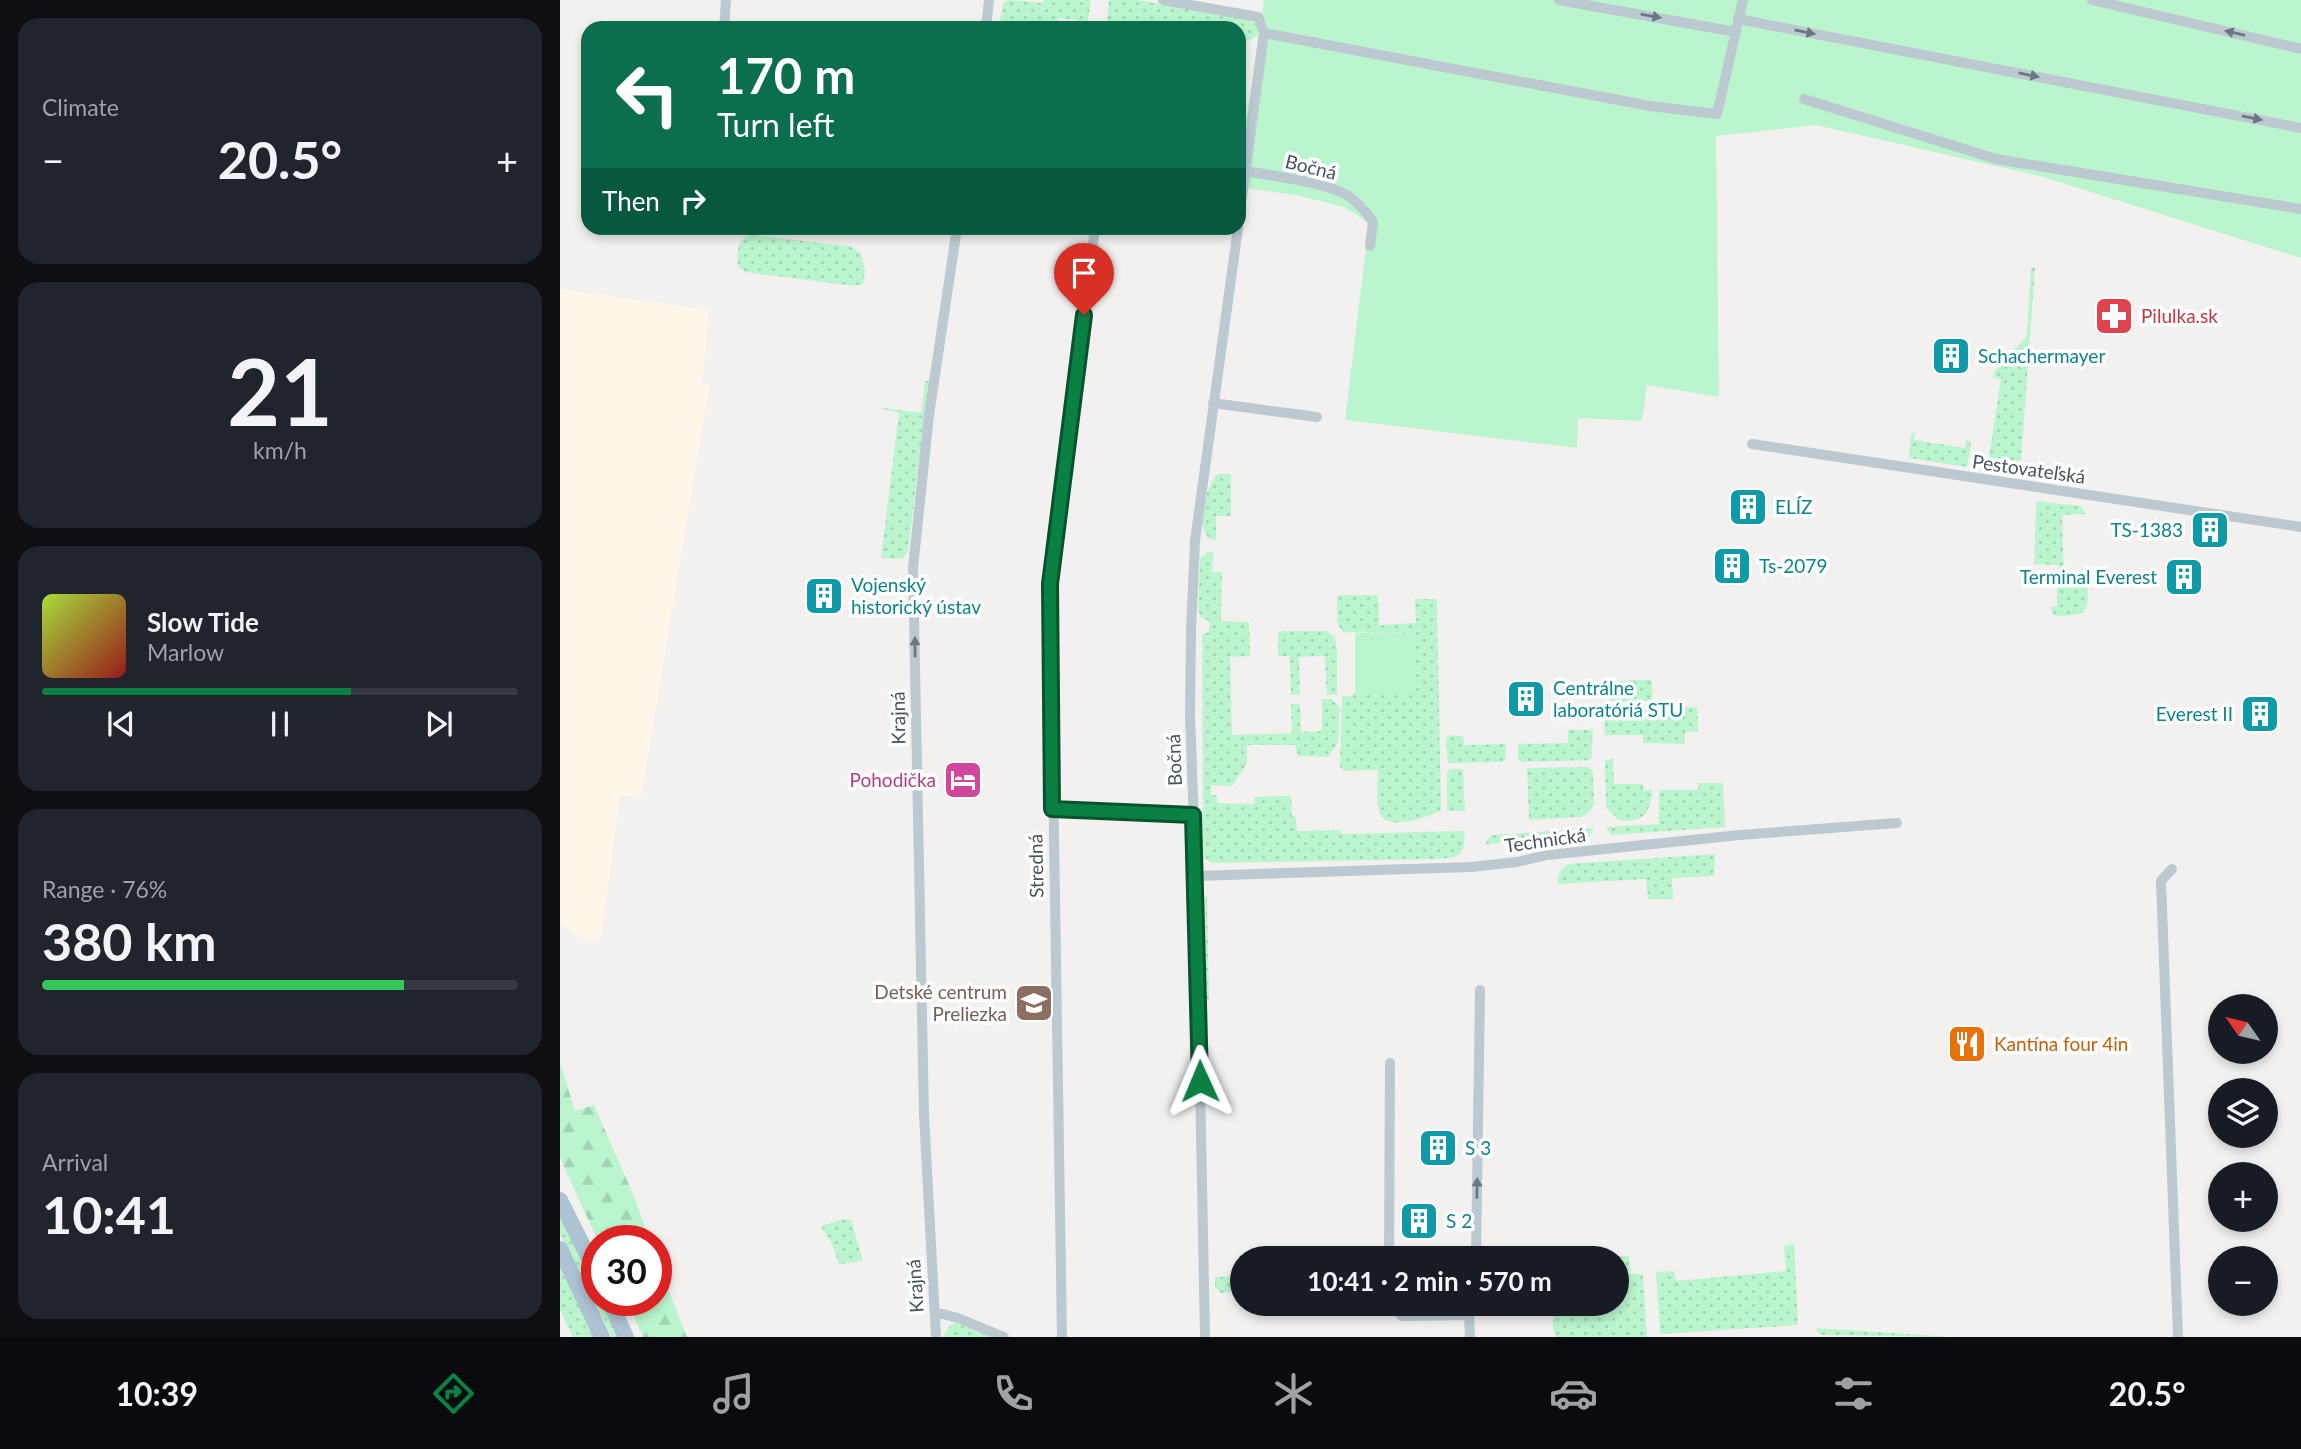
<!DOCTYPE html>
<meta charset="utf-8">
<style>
:root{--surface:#171b24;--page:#20242c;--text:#f1f3f6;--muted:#9ea1a6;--line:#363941;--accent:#0b8043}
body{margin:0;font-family:Lato,sans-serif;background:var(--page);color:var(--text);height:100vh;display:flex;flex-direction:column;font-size:26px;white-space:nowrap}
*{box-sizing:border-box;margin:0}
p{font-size:23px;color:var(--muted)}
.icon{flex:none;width:38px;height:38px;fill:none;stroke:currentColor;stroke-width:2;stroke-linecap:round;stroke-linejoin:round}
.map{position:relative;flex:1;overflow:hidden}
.side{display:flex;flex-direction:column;gap:18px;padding:18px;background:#0d0f14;width:560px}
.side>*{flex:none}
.guide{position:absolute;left:21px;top:21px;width:665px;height:214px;border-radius:21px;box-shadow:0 4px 10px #0003;background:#0b6e4f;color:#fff;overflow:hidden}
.needle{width:46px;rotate:304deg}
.tools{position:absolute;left:1648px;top:994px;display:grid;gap:14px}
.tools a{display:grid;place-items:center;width:70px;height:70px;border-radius:50%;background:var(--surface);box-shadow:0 4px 10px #0003;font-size:35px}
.speed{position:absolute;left:21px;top:1225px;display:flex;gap:14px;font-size:35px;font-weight:700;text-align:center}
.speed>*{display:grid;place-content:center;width:91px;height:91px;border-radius:50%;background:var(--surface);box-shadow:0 4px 10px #0003;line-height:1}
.speed .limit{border:10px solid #d22;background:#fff;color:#111}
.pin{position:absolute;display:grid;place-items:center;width:60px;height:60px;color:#fff;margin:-72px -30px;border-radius:50% 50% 50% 0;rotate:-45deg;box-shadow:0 0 7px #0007}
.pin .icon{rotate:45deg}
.me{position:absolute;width:77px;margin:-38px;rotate:359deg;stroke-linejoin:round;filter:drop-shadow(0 0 5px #0008)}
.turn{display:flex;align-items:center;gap:24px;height:147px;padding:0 21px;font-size:32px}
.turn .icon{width:91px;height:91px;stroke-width:2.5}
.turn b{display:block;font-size:49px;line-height:60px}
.then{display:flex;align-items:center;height:66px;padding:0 21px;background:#0003;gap:14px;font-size:26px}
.big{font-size:52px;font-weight:700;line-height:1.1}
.side .widget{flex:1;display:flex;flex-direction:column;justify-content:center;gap:10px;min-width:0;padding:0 24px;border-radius:21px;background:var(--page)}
.side .dial{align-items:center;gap:0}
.dial b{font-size:91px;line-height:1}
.song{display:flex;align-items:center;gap:21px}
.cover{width:84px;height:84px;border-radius:10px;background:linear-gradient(135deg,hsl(80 70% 55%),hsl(0 70% 35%))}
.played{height:7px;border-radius:4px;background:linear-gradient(90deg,var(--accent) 65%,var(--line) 65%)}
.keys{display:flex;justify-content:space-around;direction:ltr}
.heat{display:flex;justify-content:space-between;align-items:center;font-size:38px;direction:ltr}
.charge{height:10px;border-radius:5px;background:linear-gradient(90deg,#34c759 76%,var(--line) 0)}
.trip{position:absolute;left:670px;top:1246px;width:399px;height:70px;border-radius:35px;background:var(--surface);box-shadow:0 4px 10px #0003;font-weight:700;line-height:70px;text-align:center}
.menu{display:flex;height:112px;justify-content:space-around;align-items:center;background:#090b0e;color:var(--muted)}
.menu .icon{width:49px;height:49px}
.menu .on{color:var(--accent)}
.menu b{font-size:32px;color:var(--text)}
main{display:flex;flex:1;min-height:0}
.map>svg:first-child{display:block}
.commercial{fill:#fef7e9}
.grass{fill:url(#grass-dots)}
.forest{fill:url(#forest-firs)}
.garden{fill:#baf5ce}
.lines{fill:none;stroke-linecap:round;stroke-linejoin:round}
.street{stroke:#bcc9d1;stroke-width:10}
.primary{stroke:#adc2d2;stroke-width:16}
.oneway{fill:#697882}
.route-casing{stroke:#07532c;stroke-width:18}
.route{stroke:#0b8043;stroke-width:12}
.labels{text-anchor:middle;stroke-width:7;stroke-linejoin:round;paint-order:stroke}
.street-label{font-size:19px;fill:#465560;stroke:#fff}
.health-label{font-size:19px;fill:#be3a42;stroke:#fff;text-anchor:start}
.culture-label{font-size:19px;fill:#0d838f;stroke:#fff;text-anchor:start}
.hotel-label{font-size:19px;fill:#b23c85;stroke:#fff;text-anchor:end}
.education-label{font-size:19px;fill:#785e54;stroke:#fff;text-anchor:end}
.food-label{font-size:19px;fill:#c56008;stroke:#fff;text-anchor:start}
</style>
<main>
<section class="side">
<div class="widget"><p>Climate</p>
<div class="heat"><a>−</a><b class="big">20.5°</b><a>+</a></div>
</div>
<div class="widget dial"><b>21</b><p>km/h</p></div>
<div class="widget">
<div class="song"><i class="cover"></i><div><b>Slow Tide</b><p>Marlow</p></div></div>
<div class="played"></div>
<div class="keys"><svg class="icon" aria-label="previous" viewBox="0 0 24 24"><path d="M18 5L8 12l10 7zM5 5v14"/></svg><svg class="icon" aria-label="pause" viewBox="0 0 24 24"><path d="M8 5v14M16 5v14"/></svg><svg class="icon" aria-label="next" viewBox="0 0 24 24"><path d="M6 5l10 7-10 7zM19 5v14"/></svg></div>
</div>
<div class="widget"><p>Range · 76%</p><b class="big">380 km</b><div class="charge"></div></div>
<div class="widget"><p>Arrival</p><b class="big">10:41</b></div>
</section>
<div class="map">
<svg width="1741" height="1337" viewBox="0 0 1741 1337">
<defs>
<pattern id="grass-dots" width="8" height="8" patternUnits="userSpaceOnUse" patternTransform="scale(1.75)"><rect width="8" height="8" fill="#baf5ce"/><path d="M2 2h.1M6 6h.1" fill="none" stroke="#a1d4b3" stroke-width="1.8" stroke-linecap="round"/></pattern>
<pattern id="forest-firs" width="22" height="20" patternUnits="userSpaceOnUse" patternTransform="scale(1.75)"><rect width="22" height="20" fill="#baf5ce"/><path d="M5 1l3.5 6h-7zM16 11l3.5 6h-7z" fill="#a1d4b3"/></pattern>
</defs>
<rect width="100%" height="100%" fill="#f3f0f0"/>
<!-- commercial -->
<path class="commercial" d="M 0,289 L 149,310 L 142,384 L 149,386 L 81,797 L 60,795 L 41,938 L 29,942 L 0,924 Z"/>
<!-- grass -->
<path class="grass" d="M 449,0 L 483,3 L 484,0 L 531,0 L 527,28 L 518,26 L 518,20 L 498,18 L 496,28 L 439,28 L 443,3 Z
M 549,0 L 577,0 L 696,20 L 699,26 L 698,35 L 679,47 L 679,28 L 546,28 Z
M 192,235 L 289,246 L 301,253 L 305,271 L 303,284 L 295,286 L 185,272 L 178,266 C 177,252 176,239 192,235 Z
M 1471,267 L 1475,268 L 1460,475 L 1424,470 L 1421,456 L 1429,457 L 1441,379 L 1433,378 L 1434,372 L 1467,336 Z
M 365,381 L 369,381 L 348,551 L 342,559 L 321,558 L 339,413 L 316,407 L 361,413 Z
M 1355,432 L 1354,440 L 1405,448 L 1406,440 L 1409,441 L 1411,445 L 1407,467 L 1349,458 L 1351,435 Z
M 657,474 L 671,474 L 671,516 L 656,516 L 656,540 L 649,539 C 634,519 645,493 657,474 Z
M 1476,501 L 1521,506 L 1526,514 L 1502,515 L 1504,584 L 1527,584 C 1531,617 1522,615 1494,616 L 1490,607 L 1497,606 L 1497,587 L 1500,586 L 1499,565 L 1474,564 Z
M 653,551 L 652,572 L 662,572 L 661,621 L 689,622 L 690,656 L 670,657 L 672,735 L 732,733 L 731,704 L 740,704 L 741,732 L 762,731 L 762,699 L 772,699 L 780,708 L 778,743 L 768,757 L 738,756 L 735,745 L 687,745 L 687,764 L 672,786 L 651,785 L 651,795 L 657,795 L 657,803 L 694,804 L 695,797 L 731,796 L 732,816 L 736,817 L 737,831 L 781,830 L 781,834 L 904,831 C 907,857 897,858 875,859 L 652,863 L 643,858 L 642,634 L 649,632 L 649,621 L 641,617 L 638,610 L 640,559 L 648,552 Z
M 777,595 L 818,595 L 819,625 L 856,623 L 855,599 L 877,599 L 881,811 C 868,816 824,834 819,811 C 816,798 818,783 818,770 L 784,771 L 780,767 L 782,696 L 791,696 L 795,692 L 853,692 L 853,633 L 782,632 L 777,621 Z
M 723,631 L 766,631 L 775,637 L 777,649 L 777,694 L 767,695 L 765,656 L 739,657 L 740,694 L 731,695 L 730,656 L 718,656 L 718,633 Z
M 1092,680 L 1092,701 L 1053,702 L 1044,696 L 1044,681 Z
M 1055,707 L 1137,707 L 1138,731 L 1125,732 L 1125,744 L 1083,743 L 1083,735 L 1045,735 L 1044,714 L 1049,708 Z
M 1008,730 L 1033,730 L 1031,760 L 964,762 L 958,760 L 958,744 L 1008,743 Z
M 891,735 L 903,736 L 904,745 L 946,744 L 945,760 L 941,762 L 888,763 L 886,742 L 887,737 Z
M 1053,759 L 1054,784 L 1083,784 L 1084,790 L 1092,790 C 1092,813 1081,825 1057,819 L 1046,807 L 1045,760 Z
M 1029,767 L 1033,772 L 1034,804 L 1029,812 L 1021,817 L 969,820 L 967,768 Z
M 890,769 L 903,769 L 905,811 L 887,811 L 887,773 Z
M 1138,783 L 1163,783 L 1165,827 L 1051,835 L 1046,827 L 1099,824 L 1099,790 L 1138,790 Z
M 1034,828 L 1029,837 L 926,844 L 926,840 L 932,835 Z
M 1155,854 L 1154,876 L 1112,878 L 1113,899 L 1088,899 L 1086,879 L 997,884 L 1000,871 L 1008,864 Z
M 647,895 L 649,1001 L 643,996 L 640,914 L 643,902 Z
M 0,1215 L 37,1289 L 37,1300 L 42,1300 L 59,1337 L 52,1337 L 0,1234 Z
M 284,1219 L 291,1220 L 303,1260 L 297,1262 L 279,1264 L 272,1244 L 261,1226 Z
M 1234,1244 L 1238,1325 L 1100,1334 L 1096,1272 L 1114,1271 L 1116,1281 L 1226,1271 L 1224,1246 Z
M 1069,1256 L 1070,1274 L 1083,1274 L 1087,1337 L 996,1337 L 993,1329 L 993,1304 L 1057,1304 L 1057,1258 L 1030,1258 Z
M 0,1268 L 29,1328 L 33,1337 L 13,1337 L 0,1310 Z
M 682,1276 L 682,1291 L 661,1293 L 655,1287 L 655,1277 Z
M 396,1323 L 432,1337 L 383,1337 L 390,1325 Z
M 1255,1328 L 1393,1337 L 1260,1335 Z"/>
<!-- forest -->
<path class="forest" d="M 0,1062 L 15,1111 L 34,1105 L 74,1196 L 90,1241 L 38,1241 L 0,1158 Z
M 96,1258 L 127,1337 L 83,1337 L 66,1300 L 96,1300 Z"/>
<!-- garden -->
<path class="garden" d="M 704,0 L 1741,0 L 1741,258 L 1480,176 L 1256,125 L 1156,136 L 1159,397 L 1087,385 L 1082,421 L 1018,418 L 1017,448 L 785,420 L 809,223 L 784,207 L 740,196 L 679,187 L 679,165 Z
M 795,633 L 853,633 L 853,692 L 795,692 Z"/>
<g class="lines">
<!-- street -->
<path class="street" d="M 603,0 L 698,17 L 704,33 L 679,219
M 999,0 L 1176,32
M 1532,0 L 1741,49
M 1178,19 L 1741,128
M 164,28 L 166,0
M 426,28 L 429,0
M 704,33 L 1090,106 L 1157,114 L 1183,0
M 1244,99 L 1436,159 L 1741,209
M 686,171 C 712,176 765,182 787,195 C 798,202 806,212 813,222 L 810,246
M 653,403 L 757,417
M 1192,444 L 1741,527
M 492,809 L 633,815
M 1612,869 L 1601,881 L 1618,1337
M 636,876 L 911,867 L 957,862 L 987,855 L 1180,835 L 1337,823
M 829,1258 L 830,1063
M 916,1258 L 920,990
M 830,1304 L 832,1307 L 842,1316 L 909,1315
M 375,1312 L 398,1318 L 444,1337
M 376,1337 L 364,1115 L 353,568 L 369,415 L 397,228
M 502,1337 L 490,584 L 535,228
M 645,1337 L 636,876 L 630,716 L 631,630 L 635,541 L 678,228
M 910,1337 L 909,1315 L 914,1304"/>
<!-- primary -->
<path class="primary" d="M 0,1200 L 37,1274
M 0,1249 L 42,1337
M 49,1300 L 66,1337"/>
</g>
<!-- one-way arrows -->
<defs><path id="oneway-solid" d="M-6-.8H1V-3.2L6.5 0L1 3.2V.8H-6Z" transform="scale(1.75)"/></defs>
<g class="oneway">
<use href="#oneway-solid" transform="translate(1091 16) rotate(10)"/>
<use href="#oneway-solid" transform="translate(1245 32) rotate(11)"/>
<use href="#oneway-solid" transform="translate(1675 33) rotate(-167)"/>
<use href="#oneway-solid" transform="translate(1469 75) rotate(11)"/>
<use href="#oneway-solid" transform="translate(1692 118) rotate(11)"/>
<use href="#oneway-solid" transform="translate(355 647) rotate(-90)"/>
<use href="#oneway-solid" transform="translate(917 1188) rotate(-89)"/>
</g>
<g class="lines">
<defs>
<path id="route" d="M 524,315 L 490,584 L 492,809 L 633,815 L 640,1081"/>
</defs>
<!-- route casing -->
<use href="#route" class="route-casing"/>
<!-- route -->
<use href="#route" class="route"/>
</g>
<!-- icons -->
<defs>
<symbol id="pharmacy-square" viewBox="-11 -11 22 22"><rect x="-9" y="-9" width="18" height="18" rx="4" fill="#e0444e" stroke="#fff"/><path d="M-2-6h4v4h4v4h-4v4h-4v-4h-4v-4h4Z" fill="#fff"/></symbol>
<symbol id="building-square" viewBox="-11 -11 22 22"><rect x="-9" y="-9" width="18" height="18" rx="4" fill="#0f9aa8" stroke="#fff"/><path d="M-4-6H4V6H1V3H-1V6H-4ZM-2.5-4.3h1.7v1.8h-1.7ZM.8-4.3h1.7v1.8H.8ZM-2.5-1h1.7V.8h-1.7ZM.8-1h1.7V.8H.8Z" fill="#fff"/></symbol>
<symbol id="hotel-square" viewBox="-11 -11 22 22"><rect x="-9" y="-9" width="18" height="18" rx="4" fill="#d1479c" stroke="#fff"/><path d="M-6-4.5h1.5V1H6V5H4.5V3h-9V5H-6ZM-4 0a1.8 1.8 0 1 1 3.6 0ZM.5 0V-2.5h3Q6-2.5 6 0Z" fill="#fff"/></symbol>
<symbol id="school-square" viewBox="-11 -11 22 22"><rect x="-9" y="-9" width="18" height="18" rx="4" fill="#8d6e63" stroke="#fff"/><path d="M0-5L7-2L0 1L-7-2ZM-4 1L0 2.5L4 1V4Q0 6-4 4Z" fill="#fff"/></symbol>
<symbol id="restaurant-square" viewBox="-11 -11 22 22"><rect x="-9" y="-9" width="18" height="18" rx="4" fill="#e8710a" stroke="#fff"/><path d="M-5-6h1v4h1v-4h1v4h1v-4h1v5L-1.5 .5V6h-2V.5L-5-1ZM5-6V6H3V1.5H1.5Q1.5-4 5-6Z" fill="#fff"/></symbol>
</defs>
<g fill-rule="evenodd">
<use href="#pharmacy-square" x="1532" y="294" width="44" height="44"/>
<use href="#building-square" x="1369" y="334" width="44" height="44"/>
<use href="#building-square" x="1166" y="485" width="44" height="44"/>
<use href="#building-square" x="1628" y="508" width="44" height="44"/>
<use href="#building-square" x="1150" y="544" width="44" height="44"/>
<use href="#building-square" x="1602" y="555" width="44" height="44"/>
<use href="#building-square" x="242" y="574" width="44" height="44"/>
<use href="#building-square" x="944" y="677" width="44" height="44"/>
<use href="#building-square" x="1678" y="692" width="44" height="44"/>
<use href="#hotel-square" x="381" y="758" width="44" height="44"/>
<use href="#school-square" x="452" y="981" width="44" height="44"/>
<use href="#restaurant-square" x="1385" y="1022" width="44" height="44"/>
<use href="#building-square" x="856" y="1126" width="44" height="44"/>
<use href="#building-square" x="837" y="1199" width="44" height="44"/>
</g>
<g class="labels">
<!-- street labels -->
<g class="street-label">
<text transform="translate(751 167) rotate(14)" y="7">Bočná</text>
<text transform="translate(1469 469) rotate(8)" y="7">Pestovateľská</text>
<text transform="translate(338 718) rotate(-91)" y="7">Krajná</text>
<text transform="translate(614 760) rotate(-92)" y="7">Bočná</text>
<text transform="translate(985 840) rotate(-8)" y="7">Technická</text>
<text transform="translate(476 866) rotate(-91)" y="7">Stredná</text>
<text transform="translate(355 1286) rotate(-94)" y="7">Krajná</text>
</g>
<!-- health labels -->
<g class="health-label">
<text x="1581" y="323">Pilulka.sk</text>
</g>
<!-- culture labels -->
<g class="culture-label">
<text x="1418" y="363">Schachermayer</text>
<text x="1215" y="514">ELÍZ</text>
<text x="1623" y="537" text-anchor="end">TS-1383</text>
<text x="1199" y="573">Ts-2079</text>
<text x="1597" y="584" text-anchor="end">Terminal Everest</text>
<text x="291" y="592">Vojenský<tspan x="291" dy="22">historický ústav</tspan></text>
<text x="993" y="695">Centrálne<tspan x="993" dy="22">laboratóriá STU</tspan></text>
<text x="1673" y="721" text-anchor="end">Everest II</text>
<text x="905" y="1155">S 3</text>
<text x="886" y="1228">S 2</text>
</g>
<!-- hotel labels -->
<g class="hotel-label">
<text x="376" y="787">Pohodička</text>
</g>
<!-- education labels -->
<g class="education-label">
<text x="447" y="999">Detské centrum<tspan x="447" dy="22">Preliezka</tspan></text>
</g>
<!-- food labels -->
<g class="food-label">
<text x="1434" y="1051">Kantína four 4in</text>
</g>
</g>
</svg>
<div class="tools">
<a><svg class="needle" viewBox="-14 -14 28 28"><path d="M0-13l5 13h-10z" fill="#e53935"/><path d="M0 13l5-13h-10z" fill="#9ea1a6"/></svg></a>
<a><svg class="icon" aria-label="layers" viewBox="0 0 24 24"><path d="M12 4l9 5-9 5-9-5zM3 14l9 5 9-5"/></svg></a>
<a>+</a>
<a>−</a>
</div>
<div class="speed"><div class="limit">30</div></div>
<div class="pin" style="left:524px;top:315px;background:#d93025"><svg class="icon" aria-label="arrive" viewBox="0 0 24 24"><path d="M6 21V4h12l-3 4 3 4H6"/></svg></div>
<svg class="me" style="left:640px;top:1081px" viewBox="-20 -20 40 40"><path d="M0-17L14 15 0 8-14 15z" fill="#0b8043" stroke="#fff" stroke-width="4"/></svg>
<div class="trip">10:41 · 2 min · 570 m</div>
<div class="guide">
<div class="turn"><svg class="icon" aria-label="left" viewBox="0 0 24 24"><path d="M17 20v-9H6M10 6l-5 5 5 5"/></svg><div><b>170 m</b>Turn left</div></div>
<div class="then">Then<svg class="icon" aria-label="right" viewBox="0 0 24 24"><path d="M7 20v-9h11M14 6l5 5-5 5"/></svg></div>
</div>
</div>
</main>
<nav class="menu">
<b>10:39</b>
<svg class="icon on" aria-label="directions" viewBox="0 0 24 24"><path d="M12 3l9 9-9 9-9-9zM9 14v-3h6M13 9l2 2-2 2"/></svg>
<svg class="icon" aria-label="music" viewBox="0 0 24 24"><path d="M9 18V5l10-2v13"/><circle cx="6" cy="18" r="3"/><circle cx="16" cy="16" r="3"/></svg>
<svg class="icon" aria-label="phone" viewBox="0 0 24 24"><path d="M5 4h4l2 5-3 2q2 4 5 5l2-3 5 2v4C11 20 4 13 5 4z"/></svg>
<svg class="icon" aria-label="climate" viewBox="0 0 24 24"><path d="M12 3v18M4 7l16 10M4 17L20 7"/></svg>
<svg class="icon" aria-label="car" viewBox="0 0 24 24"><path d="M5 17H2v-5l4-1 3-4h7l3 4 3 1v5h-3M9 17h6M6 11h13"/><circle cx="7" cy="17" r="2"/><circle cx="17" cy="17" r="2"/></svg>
<svg class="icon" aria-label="filters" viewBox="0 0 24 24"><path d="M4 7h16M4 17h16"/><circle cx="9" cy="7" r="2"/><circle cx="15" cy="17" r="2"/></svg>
<b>20.5°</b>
</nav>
